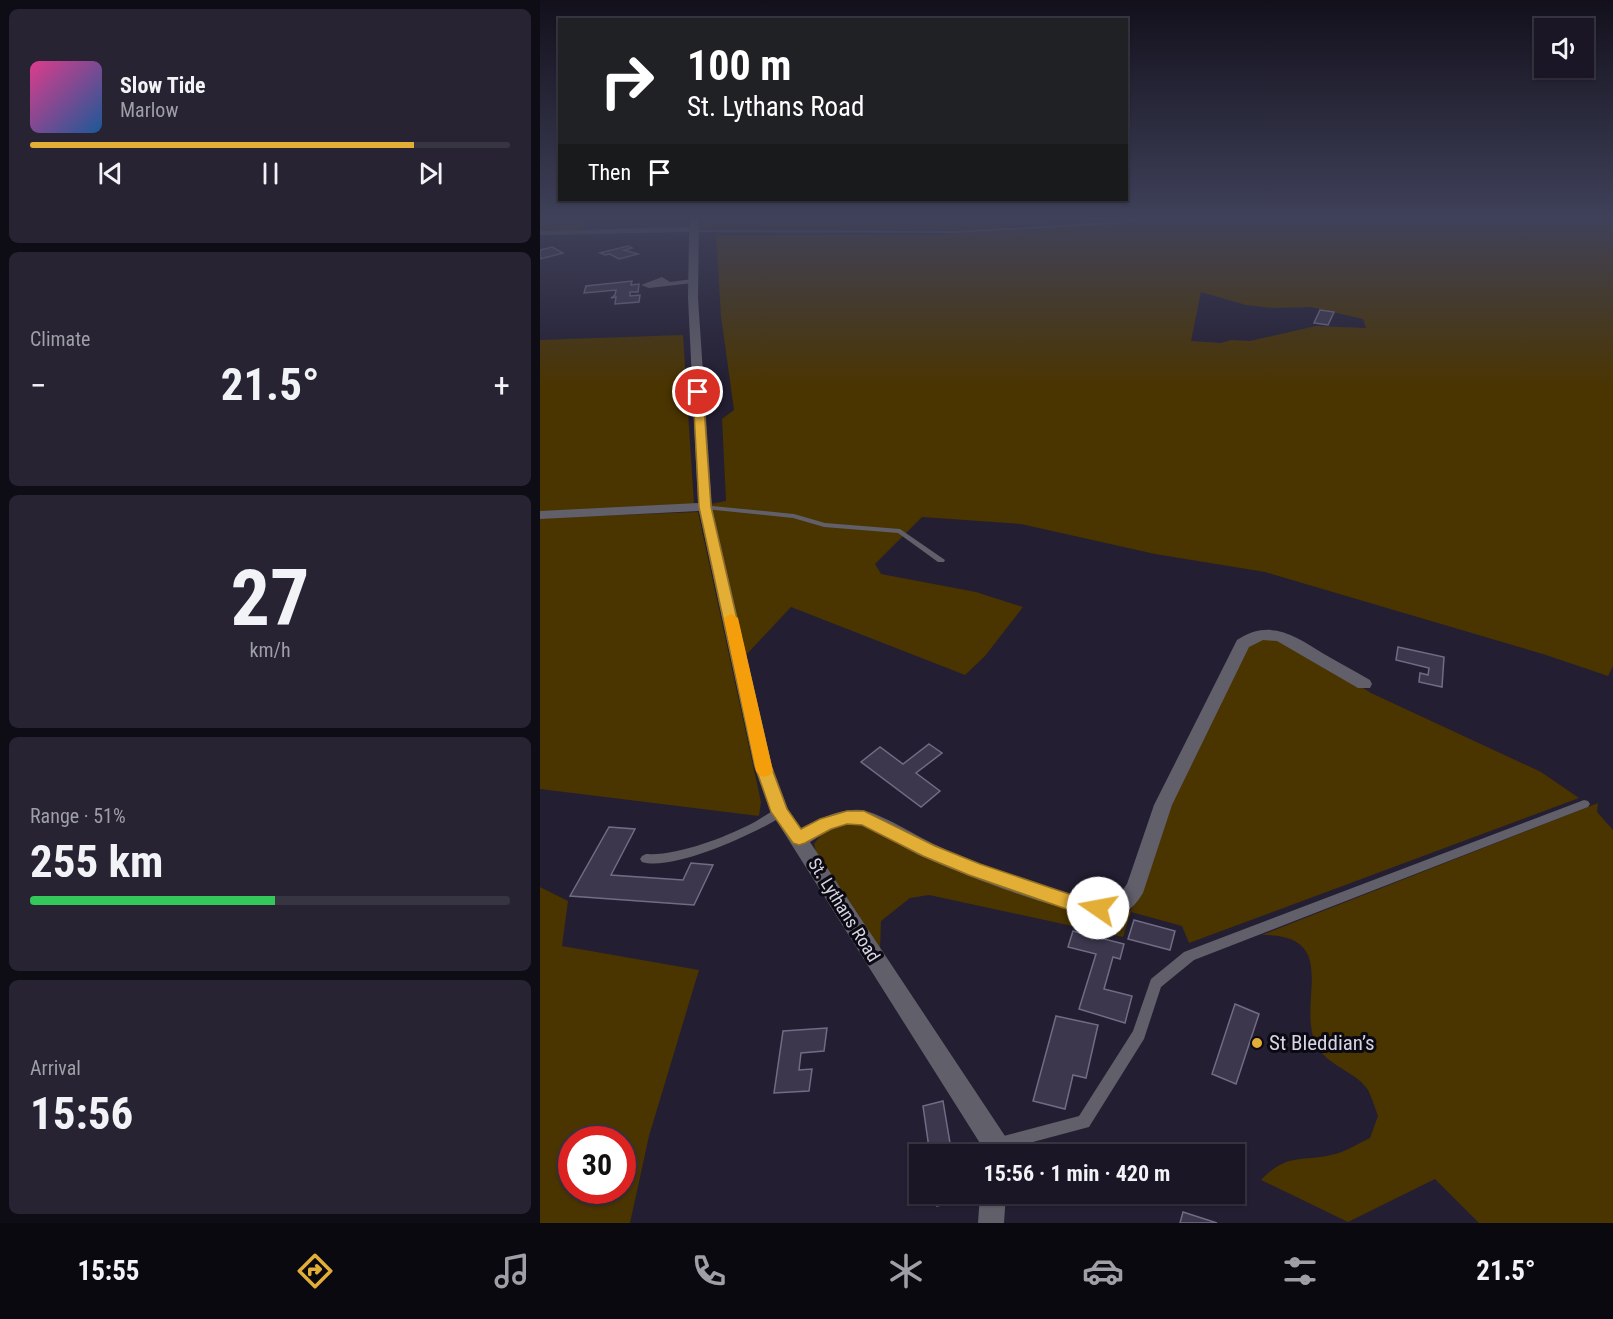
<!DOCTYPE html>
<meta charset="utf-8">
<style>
:root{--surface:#1a1626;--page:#272332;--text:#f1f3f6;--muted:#9f9fa7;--line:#383543;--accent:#e3ae35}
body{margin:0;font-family:"Roboto Condensed",sans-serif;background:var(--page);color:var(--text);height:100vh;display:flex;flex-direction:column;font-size:22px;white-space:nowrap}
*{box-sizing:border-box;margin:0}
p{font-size:20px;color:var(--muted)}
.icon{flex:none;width:33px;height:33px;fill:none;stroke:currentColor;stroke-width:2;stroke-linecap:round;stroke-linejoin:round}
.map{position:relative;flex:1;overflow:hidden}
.details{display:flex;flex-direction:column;gap:9px;padding:9px;background:#0e0c15;width:540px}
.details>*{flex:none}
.top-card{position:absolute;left:18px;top:18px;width:570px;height:183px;border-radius:0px;box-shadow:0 2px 4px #0004,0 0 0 2px var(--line);background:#202124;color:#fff;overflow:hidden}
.tools{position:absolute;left:994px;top:18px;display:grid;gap:12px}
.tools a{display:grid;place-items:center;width:60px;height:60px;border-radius:0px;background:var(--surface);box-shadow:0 2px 4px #0004,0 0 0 2px var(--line);font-size:30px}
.speed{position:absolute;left:18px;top:1126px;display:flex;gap:12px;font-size:30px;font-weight:700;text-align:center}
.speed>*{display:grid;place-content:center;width:78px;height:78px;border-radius:50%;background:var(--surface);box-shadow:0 2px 4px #0004,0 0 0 2px var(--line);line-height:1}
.speed .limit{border:9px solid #d22;background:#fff;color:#111}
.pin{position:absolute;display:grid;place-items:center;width:51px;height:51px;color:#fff;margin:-26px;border:3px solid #fff;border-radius:50%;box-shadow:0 2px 6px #0007}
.me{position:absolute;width:66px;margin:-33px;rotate:282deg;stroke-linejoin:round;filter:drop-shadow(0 0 4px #0008)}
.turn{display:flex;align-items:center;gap:21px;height:126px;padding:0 30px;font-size:27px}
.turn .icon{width:78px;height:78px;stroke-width:2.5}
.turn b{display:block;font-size:42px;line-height:51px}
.then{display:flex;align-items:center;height:57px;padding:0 30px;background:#0003;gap:12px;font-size:22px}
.big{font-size:45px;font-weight:700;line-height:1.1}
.details .card{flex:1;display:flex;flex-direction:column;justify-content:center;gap:9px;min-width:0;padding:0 21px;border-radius:9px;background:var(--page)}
.details .dial{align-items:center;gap:0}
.dial b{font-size:78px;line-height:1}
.song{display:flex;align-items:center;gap:18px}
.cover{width:72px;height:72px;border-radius:9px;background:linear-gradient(135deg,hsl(330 70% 55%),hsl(210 70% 35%))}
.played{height:6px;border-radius:3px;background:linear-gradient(90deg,var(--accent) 80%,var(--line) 80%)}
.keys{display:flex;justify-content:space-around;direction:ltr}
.heat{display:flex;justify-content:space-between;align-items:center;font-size:33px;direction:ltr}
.charge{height:9px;border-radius:4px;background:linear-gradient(90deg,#34c759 51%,var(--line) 0)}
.trip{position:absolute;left:369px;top:1144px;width:336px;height:60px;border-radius:0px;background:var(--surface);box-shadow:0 2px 4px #0004,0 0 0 2px var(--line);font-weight:700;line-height:60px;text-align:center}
.menu{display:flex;height:96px;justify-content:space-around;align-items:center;background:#0a090f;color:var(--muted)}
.menu .icon{width:42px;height:42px}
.menu .on{color:var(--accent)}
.menu b{font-size:27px;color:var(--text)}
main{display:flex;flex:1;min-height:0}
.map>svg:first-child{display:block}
.green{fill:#4a3400;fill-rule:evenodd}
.building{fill:#3c374d;stroke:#716c85;stroke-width:1.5}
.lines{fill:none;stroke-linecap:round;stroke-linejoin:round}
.lane{fill:#615f6a;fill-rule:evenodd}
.street{fill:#615f6a;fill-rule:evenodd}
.route{fill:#e3ae35;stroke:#947122;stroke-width:1.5}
.slow{fill:#f59e0b}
.poi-dot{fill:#e3ae35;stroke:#0b0912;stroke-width:2}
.labels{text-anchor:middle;stroke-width:6;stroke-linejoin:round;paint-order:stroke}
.street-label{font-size:18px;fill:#d7d4e3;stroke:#0b0912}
.near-poi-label{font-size:21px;fill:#d7d4e3;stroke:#0b0912;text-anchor:start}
</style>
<main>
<section class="details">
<div class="card">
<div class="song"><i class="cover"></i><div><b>Slow Tide</b><p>Marlow</p></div></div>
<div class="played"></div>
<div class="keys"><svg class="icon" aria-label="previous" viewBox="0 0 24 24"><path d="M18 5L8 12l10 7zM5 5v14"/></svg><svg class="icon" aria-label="pause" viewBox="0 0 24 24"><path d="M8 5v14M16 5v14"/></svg><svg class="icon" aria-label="next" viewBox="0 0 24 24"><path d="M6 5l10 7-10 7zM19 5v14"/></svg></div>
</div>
<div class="card"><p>Climate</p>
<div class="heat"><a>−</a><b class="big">21.5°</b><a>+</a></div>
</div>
<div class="card dial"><b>27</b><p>km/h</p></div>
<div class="card"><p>Range · 51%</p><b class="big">255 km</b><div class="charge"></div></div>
<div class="card"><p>Arrival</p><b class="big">15:56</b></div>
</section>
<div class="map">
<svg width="1073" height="1223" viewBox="0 0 1073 1223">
<rect width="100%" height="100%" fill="#231e32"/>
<!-- green -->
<path class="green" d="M 0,218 L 65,218 L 49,218 L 38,230 L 0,231 Z
M 164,218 L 592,218 L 428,229 L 162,228 Z
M 613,218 L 1073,218 L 1073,666 L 1068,676 L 1006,655 L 725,572 L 615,554 L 481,524 L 382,517 L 335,564 L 341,574 L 436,592 L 483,607 L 445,656 L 425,675 L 251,607 L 206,655 L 170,504 L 186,501 L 182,419 L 194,410 L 181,316 L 176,235 L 409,235 L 410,231 L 558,225 ZM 661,292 L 706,305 L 732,308 L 771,307 L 823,319 L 826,328 L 776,326 L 710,341 L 691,340 L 681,343 L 651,341 Z
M 143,335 L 154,504 L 0,512 L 0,340 Z
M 158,512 L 221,802 L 219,816 L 0,789 L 0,518 Z
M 732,637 L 795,670 L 831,693 L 1001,772 L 1039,798 L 649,943 L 642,926 L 591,912 L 583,937 L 389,895 L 370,898 L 341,921 L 340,950 L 276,853 L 274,844 C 287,826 298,823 318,822 L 568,913 L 590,911 L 603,889 L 619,824 L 707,644 Z
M 1058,803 L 1057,812 L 1073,830 L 1073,1223 L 939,1223 L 895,1179 L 808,1222 L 721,1180 C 749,1151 763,1163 795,1154 C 807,1151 819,1143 830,1138 L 838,1116 C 835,1108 832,1098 828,1090 C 818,1074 793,1067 781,1052 C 749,1012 808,934 722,935 Z
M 0,887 L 28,901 L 22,946 L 159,970 L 109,1136 L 90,1223 L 0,1223 ZM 32,1140 L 82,1140 L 82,1191 L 32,1191 Z"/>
<!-- building -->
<path class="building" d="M 88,246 L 92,248 L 84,250 L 98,254 L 79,259 L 70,254 L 65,255 L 60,253 Z
M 12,247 L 23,253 L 0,259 L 0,250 Z
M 92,281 L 91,285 L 99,284 L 98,292 L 90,292 L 90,296 L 100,295 L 99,302 L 75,304 L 76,297 L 71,298 L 75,295 L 76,290 L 44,293 L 46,286 Z
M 780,310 L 794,312 L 788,325 L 774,323 Z
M 858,647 L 904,657 L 902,687 L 879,682 L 880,673 L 888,675 L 889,668 L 856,660 Z
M 389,744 L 402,753 L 376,773 L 400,791 L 381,807 L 321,762 L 340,747 L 363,764 Z
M 69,827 L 95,829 L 71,875 L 143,880 L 151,863 L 173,865 L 154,905 L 30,896 Z
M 594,920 L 635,931 L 630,950 L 588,939 Z
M 533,931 L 584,944 L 580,959 L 573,957 L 564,989 L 592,996 L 585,1023 L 539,1009 L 556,954 L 528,947 Z
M 695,1004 L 719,1014 L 696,1084 L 672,1074 Z
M 516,1016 L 558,1025 L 546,1078 L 533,1075 L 525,1109 L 493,1101 Z
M 287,1028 L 284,1051 L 261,1053 L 259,1070 L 272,1069 L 269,1091 L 234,1093 L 243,1031 Z
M 403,1101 L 412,1155 L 390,1155 L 383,1106 Z
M 395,1194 L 418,1194 L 419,1200 L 397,1206 Z
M 643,1212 L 677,1223 L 640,1223 Z"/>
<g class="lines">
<!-- lane -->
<path class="lane" d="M 599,218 L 607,218 L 577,224 L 412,233 L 153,232 L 151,231 L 153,230 L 412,231 L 577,222 Z
M 122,277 L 130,282 L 153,279 L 156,281 L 153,283 L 109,288 L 101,285 Z
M 162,505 L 254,514 L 285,523 L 360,529 L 405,560 L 404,562 L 398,562 L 358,533 L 284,527 L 253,518 L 165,509 L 162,509 L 161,507 Z
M 1044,800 L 1048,801 L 1050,804 L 1048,807 L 654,960 L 621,987 L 604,1039 L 549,1127 L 456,1152 L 451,1150 L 449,1145 L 451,1140 L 456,1138 L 539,1116 L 593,1031 L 611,979 L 644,952 Z
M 240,808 L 244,809 L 246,812 L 244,815 C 217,833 132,872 102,862 L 100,859 L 102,856 L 106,854 C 137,856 183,838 211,824 C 221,819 230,811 240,808 Z"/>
<!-- street -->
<path class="street" d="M 151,218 L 159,218 L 158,298 L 172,507 L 232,766 L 248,809 L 261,828 C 280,819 300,808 321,810 C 341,813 376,836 396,845 C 428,860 539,904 570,898 C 579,897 582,891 587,884 L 614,805 L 697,640 C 731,618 755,636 784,654 C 799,663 815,671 830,680 L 832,684 L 830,688 L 818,688 L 737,641 L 723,640 L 709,647 L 632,805 L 603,893 C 596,904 590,912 576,915 C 544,923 416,872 381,856 C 363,848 339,830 321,825 C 302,821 285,833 270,842 L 465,1136 L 468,1145 L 467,1155 L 443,1155 L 443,1148 L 231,812 L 214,766 L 159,511 L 0,519 L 0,511 L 158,503 L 148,298 L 149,232 L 0,235 L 0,231 L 149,227 Z
M 440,1194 L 466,1194 L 464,1223 L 438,1223 Z"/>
</g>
<!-- sky -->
<linearGradient id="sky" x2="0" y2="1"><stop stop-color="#13101c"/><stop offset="0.56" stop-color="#3f415a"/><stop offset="1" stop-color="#3f415a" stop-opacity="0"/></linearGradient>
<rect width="1073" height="389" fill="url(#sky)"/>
<!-- route -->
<path class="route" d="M 158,389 L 163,392 L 171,507 L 231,766 L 247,809 L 261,829 L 280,819 L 307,811 L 324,811 L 395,846 L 440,864 L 535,896 L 565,902 L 568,908 L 565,914 L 558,916 L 535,912 L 429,875 L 383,856 L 322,825 L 307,824 L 291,829 L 265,843 L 259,845 L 253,843 L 231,812 L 215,766 L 159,507 L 153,392 Z"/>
<!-- slow -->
<path class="slow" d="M 191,614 L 198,618 L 233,771 L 230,775 L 224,777 L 219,775 L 216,771 L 184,618 Z"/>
<!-- markers -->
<circle class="poi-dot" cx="717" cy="1043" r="6"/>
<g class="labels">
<!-- street labels -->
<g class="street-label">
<text transform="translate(304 910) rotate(58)" y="6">St. Lythans Road</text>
</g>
<!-- near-poi labels -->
<g class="near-poi-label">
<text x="729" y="1050">St Bleddian’s</text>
</g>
</g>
</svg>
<div class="tools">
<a><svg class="icon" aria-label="sound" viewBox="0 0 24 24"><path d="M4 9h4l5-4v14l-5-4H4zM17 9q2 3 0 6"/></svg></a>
</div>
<div class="speed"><div class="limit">30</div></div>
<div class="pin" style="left:158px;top:392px;background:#d93025"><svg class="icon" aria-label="arrive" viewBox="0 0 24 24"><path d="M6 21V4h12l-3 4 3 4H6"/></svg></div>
<svg class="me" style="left:558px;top:908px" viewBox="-20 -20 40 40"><circle r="19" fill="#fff"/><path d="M0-13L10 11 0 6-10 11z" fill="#e3ae35"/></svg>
<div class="trip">15:56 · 1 min · 420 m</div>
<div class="top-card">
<div class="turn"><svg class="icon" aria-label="right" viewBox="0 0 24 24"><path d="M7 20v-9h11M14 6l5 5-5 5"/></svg><div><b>100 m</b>St. Lythans Road</div></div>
<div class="then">Then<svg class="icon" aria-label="arrive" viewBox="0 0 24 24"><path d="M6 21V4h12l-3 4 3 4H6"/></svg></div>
</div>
</div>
</main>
<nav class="menu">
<b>15:55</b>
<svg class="icon on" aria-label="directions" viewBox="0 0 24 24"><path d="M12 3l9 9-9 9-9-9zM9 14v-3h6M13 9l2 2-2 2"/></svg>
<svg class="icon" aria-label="music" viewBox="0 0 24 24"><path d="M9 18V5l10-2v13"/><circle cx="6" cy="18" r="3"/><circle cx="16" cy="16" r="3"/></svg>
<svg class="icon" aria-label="phone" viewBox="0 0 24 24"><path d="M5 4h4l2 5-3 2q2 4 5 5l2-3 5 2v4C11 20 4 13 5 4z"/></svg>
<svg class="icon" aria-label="climate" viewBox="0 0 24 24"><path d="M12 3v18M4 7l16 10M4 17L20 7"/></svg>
<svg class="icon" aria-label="car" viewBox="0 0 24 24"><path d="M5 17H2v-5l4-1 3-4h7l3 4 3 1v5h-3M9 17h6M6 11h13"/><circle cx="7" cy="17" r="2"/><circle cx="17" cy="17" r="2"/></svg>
<svg class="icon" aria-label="filters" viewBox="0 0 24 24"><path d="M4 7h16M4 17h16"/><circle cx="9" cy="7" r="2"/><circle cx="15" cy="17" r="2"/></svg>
<b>21.5°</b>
</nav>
